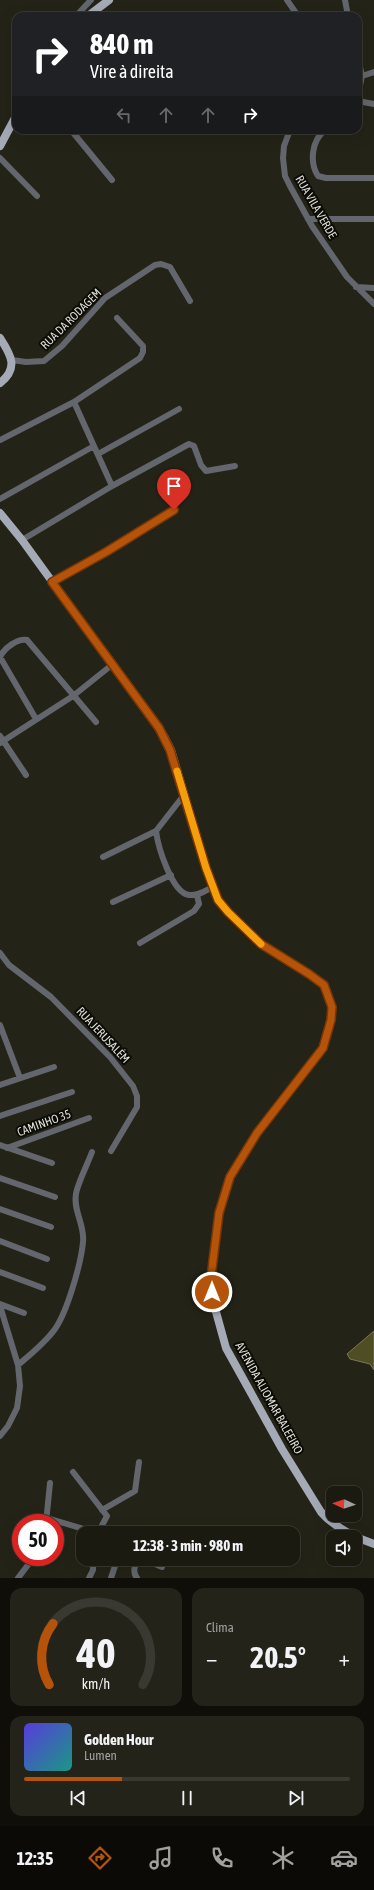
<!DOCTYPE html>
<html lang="pt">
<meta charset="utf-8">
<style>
:root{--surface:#1b1a11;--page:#24231a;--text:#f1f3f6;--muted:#a0a19f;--line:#393831;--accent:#b45309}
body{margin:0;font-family:"Asap Condensed",sans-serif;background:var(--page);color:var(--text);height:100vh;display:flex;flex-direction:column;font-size:15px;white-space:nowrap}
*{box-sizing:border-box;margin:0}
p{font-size:13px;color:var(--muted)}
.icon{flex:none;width:22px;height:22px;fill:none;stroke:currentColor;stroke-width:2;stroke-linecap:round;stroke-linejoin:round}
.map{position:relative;height:1578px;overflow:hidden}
.sheet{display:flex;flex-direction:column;gap:10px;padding:10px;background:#0f0e09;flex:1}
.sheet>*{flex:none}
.hud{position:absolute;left:12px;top:12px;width:350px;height:122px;border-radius:12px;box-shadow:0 4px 16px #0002,0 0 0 1px var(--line);background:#202124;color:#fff;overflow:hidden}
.needle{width:26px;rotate:274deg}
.fabs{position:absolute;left:326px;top:1486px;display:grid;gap:8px}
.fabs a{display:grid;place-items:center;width:36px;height:36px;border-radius:8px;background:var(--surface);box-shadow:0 4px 16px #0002,0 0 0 1px var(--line);font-size:20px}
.speed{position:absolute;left:12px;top:1514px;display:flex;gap:8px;font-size:20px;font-weight:700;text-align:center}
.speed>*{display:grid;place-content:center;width:52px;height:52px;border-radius:50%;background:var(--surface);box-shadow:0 4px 16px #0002,0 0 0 1px var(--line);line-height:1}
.speed .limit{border:6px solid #d22;background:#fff;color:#111}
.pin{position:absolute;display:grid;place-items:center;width:34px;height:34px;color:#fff;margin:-41px -17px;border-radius:50% 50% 50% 0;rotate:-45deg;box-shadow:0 0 4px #0007}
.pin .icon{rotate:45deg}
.me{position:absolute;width:44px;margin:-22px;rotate:0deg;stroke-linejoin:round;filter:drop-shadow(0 0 3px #0008)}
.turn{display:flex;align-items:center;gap:14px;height:84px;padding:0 12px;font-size:18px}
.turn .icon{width:52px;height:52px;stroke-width:2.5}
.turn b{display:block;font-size:28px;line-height:34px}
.lanes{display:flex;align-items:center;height:38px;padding:0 12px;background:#0003;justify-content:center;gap:20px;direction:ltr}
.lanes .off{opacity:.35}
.big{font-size:30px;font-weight:700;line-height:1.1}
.sheet .tile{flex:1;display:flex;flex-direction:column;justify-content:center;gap:6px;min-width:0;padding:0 14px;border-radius:12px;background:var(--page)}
.sheet .dial{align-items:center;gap:0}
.dial svg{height:104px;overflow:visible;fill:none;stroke:var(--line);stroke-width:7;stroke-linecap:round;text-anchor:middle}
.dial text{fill:var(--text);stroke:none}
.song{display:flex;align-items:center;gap:12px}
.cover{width:48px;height:48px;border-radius:6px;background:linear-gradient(135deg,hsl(250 70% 55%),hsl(170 70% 35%))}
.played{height:4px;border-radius:2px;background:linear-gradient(90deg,var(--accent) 30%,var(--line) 30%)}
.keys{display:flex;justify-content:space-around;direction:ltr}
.heat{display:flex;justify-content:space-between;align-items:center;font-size:22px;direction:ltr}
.sheet .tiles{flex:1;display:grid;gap:10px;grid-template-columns:1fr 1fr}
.tile:last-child{grid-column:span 2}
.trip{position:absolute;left:76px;top:1526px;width:224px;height:40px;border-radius:12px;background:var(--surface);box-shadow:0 4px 16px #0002,0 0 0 1px var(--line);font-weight:700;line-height:40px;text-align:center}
.tabs{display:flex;height:64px;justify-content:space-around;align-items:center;background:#0b0a07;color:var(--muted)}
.tabs .icon{width:28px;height:28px}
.tabs .current{color:var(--accent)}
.tabs b{font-size:18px;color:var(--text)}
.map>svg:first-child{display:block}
.water{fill:#4e4d24;stroke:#7a795a}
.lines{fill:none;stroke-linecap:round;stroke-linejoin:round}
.minor{stroke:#63666c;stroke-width:6}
.major{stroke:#a4aab6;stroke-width:8}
.route-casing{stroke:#753606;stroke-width:10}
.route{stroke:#b45309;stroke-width:7}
.slow{stroke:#f59e0b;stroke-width:7}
.labels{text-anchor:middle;stroke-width:4;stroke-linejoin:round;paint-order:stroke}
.street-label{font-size:12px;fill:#dfdfd7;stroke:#0c0c07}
</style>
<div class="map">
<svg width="374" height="1578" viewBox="0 0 374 1578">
<rect width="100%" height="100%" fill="#242317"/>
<!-- water -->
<path class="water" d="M 374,1331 L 374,1370 L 370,1364 L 350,1359 L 347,1354 Z"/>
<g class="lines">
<!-- minor -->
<path class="minor" d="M 287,0 L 298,16
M 345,0 L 348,16
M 76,16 L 91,0
M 358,58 L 362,76 L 358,95
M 362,76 L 374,72
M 358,101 L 374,104
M 71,130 L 112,180
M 290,130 L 284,146 L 283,158 L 285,176 L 290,186 L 312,226 L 347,277 L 374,304
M 325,130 C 312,140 309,162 318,176 L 326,178 L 374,178
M 0,158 L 37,196
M 308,219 L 374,219
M 356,287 L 374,288
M 12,360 L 26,362 L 44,361 L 62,346 L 105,298 L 155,265 L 161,264 L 170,267 L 190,301
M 0,440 L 74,402 L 140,358 L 143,352 L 143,346 L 117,318
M 98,454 L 179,409
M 112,486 L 189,444 L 194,446 L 201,465 L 206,471 L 235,466
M 0,499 L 94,446
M 22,540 L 112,486 L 74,402
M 52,582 L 106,552 L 174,510
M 0,657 C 4,648 18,638 27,640 L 96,722
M 0,657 L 36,719
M 0,736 L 26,775
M 0,743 L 73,696 L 113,664
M 184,795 L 156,831 C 158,847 172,893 189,895 C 198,896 205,891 213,887
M 103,857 L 156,831
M 113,902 L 171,875
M 140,943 L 194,911 L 199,904 L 197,895
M 0,953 L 9,965 L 51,997 L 110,1057 L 133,1086 L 137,1096 L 137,1107 L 111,1151
M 0,1025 L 20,1078
M 0,1085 L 54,1067
M 0,1116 L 72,1092
M 0,1145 L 52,1163
M 7,1148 L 89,1118
M 0,1178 L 55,1197
M 0,1209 L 51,1227
M 0,1241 L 47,1259
M 0,1272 L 43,1288
M 0,1304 L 24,1313
M 0,1306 L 18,1365 L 20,1386 L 17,1408 L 8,1426 L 0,1436
M 18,1365 C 31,1354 45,1343 55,1329 C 67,1312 81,1264 83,1242 C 85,1225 73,1211 76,1194 C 77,1185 88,1163 92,1152
M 73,1472 L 107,1516 L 98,1533
M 102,1510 L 135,1491 L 139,1462
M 47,1518 L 97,1533
M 46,1523 L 50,1483
M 143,1559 L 162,1567
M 18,1578 L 34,1557
M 89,1578 L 93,1570 L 93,1559
M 111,1578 L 115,1566 L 112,1559
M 137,1578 C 132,1572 135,1565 138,1559"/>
<!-- major -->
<path class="major" d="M 88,16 L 109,0
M 0,146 L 16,116
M 0,338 C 11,355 19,368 0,383
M 0,513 L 22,540 L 164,736 L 171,750 L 206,867 L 218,900 L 228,912 L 261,944 L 309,974 L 324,985 L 332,1007 L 331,1020 L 323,1048 L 257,1133 L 230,1177 L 219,1213 L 211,1277 L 213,1301 L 226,1348 L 282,1449 L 321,1512 C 335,1528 354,1537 374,1544"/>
</g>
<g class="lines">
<defs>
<path id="route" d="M 174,510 L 106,552 L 52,582 L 159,728 L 170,750 L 206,868 L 218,900 L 228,912 L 261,944 L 309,974 L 324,985 L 332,1007 L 331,1020 L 323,1048 L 257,1133 L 230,1177 L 219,1213 L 211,1277 L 212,1292"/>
</defs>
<!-- route casing -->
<use href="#route" class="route-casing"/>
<!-- route -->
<use href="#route" class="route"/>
<!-- slow -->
<path class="slow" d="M 177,771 L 206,868 L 218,900 L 228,912 L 261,944"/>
</g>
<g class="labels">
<!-- street labels -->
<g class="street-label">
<text transform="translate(316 207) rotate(60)" y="4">RUA VILA VERDE</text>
<text transform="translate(71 319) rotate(-45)" y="4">RUA DA RODAGEM</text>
<text transform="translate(103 1035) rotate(47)" y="4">RUA JERUSALÉM</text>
<text transform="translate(44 1123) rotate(-20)" y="4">CAMINHO 35</text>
<text transform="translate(269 1398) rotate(61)" y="4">AVENIDA ALIOMAR BALEEIRO</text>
</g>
</g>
</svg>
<div class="fabs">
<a><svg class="needle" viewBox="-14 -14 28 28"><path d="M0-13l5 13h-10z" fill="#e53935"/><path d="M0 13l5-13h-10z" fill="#a0a19f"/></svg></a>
<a><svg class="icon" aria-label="sound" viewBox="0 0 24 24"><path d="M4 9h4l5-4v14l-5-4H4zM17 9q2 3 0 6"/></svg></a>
</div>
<div class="speed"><div class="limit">50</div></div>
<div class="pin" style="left:174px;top:510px;background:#d93025"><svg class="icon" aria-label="arrive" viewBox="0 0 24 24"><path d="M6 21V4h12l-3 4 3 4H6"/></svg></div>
<svg class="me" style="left:212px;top:1292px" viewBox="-20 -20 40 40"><circle r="17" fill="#b45309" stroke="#fff" stroke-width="3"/><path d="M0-11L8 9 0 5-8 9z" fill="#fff"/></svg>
<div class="trip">12:38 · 3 min · 980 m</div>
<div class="hud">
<div class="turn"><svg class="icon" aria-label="right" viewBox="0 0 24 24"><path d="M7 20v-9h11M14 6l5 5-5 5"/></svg><div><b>840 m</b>Vire à direita</div></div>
<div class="lanes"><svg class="icon off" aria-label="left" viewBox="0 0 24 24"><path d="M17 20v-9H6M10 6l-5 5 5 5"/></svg><svg class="icon off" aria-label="ahead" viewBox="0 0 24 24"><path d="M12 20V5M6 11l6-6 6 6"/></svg><svg class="icon off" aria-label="ahead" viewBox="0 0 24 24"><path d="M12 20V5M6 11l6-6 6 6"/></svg><svg class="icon" aria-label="right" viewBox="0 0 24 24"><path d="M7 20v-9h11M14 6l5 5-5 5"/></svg></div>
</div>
</div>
<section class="sheet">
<div class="tiles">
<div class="tile dial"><svg viewBox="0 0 100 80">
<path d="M14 69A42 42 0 1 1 86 69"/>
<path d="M14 69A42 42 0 0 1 17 22" stroke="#b45309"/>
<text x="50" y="56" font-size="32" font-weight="700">40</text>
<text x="50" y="72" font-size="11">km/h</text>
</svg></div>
<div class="tile"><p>Clima</p>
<div class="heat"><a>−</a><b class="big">20.5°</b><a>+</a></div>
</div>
<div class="tile">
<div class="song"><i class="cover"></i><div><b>Golden Hour</b><p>Lumen</p></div></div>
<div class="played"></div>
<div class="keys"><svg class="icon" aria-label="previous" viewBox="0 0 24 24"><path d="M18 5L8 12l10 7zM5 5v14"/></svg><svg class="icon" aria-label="pause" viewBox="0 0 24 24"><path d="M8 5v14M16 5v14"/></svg><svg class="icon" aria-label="next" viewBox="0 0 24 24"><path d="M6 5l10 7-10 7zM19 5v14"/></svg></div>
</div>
</div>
</section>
<nav class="tabs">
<b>12:35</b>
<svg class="icon current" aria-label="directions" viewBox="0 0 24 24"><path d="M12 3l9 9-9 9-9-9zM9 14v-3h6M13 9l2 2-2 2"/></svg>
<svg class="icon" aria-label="music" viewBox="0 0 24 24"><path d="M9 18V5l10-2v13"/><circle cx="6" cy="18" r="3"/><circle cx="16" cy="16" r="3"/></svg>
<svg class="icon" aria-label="phone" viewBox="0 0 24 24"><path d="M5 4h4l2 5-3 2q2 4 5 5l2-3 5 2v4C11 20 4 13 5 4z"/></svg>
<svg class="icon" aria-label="climate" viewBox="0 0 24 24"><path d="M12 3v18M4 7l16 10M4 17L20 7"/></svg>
<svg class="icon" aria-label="car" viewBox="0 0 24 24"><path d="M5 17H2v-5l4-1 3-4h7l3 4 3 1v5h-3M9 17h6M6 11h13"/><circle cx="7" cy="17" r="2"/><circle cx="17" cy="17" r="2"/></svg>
</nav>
